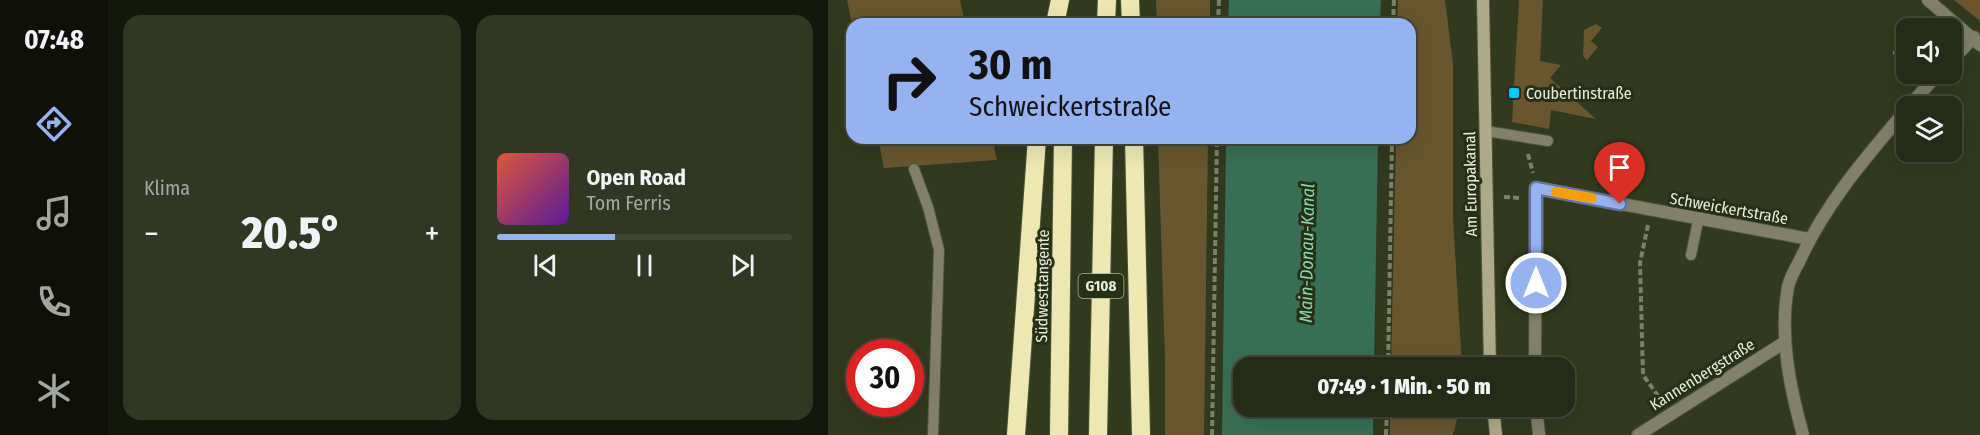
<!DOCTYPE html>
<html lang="de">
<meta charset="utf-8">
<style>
:root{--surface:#252b16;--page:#313723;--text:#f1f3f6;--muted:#a3a7a1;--line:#424735;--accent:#95b2f1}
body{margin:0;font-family:"Fira Sans Condensed",sans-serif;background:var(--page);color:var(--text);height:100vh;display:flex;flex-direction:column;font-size:22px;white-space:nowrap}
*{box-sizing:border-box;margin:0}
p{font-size:20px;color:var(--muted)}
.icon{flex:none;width:33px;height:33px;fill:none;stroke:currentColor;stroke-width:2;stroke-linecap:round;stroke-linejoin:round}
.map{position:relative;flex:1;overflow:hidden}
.details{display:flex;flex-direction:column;gap:15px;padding:15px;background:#14180c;width:720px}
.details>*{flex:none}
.hud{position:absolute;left:18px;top:18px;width:570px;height:126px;border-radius:18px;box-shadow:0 6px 24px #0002,0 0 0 2px var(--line);background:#95b2f1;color:#111;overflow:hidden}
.controls{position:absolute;left:1068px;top:18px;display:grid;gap:12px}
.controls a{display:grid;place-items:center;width:66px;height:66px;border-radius:12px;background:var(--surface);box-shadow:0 6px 24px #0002,0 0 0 2px var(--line);font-size:30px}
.speed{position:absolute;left:18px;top:339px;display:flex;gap:12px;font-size:30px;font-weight:700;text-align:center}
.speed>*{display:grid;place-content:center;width:78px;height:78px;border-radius:50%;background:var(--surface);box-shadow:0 6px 24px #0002,0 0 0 2px var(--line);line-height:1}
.speed .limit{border:9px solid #d22;background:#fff;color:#111}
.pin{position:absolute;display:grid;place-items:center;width:51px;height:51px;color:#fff;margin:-62px -26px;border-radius:50% 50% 50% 0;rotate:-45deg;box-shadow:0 0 6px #0007}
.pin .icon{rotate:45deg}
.me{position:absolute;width:66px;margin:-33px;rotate:0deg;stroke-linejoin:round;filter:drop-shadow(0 0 4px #0008)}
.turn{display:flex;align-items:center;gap:21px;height:126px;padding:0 24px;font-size:27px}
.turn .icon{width:78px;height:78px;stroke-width:2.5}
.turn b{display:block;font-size:42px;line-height:51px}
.big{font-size:45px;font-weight:800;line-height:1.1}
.details .widget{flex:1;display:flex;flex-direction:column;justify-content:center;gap:9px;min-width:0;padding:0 21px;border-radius:18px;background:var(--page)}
.song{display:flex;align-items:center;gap:18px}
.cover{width:72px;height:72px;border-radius:9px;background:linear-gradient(135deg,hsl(10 70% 55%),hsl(270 70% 35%))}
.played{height:6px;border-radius:3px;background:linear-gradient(90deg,var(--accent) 40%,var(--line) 40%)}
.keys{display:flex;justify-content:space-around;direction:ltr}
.heat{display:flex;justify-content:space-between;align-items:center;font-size:33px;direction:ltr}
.details .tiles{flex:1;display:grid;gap:15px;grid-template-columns:repeat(2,1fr)}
.trip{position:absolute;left:405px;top:357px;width:342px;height:60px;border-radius:18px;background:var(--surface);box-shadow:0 6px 24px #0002,0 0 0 2px var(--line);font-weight:800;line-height:60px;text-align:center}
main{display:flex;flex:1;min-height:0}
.tab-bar{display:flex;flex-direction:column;width:108px;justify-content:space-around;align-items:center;background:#0f1109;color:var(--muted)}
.tab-bar .icon{width:42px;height:42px}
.tab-bar .current{color:var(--accent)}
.tab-bar b{font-size:27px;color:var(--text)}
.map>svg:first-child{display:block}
.green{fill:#69562f}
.water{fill:#396f56}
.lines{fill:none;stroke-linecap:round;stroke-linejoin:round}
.lane-casing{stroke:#4e563c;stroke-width:12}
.street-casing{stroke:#4e563c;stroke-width:14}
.secondary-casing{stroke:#4e563c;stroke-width:14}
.highway-casing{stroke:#4e563c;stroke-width:20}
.path{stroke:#7a816a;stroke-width:4;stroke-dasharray:6 3;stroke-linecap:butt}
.lane{stroke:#82806b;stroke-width:10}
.street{stroke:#82806b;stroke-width:12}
.secondary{stroke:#aeaa88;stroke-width:12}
.highway{stroke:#ede8b2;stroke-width:18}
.route-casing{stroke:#61749d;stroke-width:15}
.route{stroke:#95b2f1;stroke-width:10}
.slow{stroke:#f59e0b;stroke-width:10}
.poi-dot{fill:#00cbf9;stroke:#272f14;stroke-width:2}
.labels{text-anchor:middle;stroke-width:6;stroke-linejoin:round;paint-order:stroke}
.shield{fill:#272f14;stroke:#adb4a0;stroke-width:1.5}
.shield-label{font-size:15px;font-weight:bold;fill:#e7eddc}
.poi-label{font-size:16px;fill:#e7eddc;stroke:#272f14;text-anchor:start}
.street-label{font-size:16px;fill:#e7eddc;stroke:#272f14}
.water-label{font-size:18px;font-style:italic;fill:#87dbb3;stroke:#272f14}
</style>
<main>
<nav class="tab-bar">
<b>07:48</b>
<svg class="icon current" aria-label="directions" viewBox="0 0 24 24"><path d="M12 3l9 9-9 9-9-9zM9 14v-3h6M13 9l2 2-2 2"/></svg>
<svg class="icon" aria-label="music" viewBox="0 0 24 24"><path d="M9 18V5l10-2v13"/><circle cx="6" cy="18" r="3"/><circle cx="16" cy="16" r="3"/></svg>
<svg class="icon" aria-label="phone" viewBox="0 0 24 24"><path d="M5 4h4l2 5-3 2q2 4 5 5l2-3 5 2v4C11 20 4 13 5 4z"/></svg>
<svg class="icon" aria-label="climate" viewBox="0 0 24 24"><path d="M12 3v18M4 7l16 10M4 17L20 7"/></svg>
</nav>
<section class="details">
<div class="tiles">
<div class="widget"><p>Klima</p>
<div class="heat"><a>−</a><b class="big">20.5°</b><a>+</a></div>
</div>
<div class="widget">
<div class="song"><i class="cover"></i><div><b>Open Road</b><p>Tom Ferris</p></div></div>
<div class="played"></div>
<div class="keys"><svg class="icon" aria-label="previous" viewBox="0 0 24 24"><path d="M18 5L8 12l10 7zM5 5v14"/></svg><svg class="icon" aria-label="pause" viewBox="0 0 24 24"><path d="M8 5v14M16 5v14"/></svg><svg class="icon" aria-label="next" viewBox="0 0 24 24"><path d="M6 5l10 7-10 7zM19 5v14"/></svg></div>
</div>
</div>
</section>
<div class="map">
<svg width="1152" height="435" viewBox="0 0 1152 435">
<rect width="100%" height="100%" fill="#31391e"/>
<!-- green -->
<path class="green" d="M 19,0 L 132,0 L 137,24 L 24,24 Z
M 328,0 L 382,0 L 382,24 L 329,24 Z
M 570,0 L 617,0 L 625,64 L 625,219 L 634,367 L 563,367 L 568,138 L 582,138 L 582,24 L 569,24 Z
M 691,0 L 715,0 L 712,61 L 733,65 L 722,78 L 768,119 L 723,110 L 721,129 L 684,122 Z
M 1126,0 L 1152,0 L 1152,21 Z
M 768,24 L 774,28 L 763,41 L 770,47 L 759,60 L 755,56 L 756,30 Z
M 50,138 L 164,138 L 169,160 L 56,168 Z
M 330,138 L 380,138 L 376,435 L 337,435 L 337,362 Z
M 562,407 L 563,406 L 632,407 L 625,435 L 562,435 Z"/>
<!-- water -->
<path class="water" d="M 401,0 L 553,0 L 552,24 L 400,24 Z
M 398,138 L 550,138 L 546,367 L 416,368 L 416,406 L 545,407 L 545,435 L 394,435 Z"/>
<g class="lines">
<defs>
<path id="lane" d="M 658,131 L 720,141
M 86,169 L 100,207 L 111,250 L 105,435
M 863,255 L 870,221"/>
<path id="street" d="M 1100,0 L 1152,45
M 1124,60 L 1146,37
M 1081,106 L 1110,74
M 707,368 L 708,188 L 981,239
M 708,406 L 711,435
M 810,435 L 957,342
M 975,435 C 962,388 951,336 960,287 C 962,278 967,269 971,262 C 997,204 1038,157 1078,110"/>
<path id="secondary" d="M 655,0 L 662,368
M 665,406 L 668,435"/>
<path id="highway" d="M 302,0 L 303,24
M 227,24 L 232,0
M 278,24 L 279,0
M 306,138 L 313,435
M 188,435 L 209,138
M 231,435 L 235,138
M 270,435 L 276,138"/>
</defs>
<!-- lane casing -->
<use href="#lane" class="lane-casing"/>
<!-- street casing -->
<use href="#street" class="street-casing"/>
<!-- secondary casing -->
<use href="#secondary" class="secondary-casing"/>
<!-- highway casing -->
<use href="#highway" class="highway-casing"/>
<!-- path -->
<path class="path" d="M 390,24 L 391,0
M 565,24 L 566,0
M 1065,53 L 1078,51
M 700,154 L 705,173
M 676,197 L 693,198
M 820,225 L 812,263 L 815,375 L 833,400
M 560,368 L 564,138
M 384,435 L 389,138
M 558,435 L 559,406"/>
<!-- lane -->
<use href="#lane" class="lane"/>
<!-- street -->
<use href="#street" class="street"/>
<!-- secondary -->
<use href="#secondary" class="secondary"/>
<!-- highway -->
<use href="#highway" class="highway"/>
</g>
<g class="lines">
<defs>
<path id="route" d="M 708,283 L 708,188 L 792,204"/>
</defs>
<!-- route casing -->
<use href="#route" class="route-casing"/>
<!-- route -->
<use href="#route" class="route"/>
<!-- slow -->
<path class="slow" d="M 728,192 L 764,198"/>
</g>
<!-- markers -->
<rect class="poi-dot" x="680" y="87" width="12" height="12" rx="3"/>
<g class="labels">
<!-- shield labels -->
<rect class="shield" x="250.5" y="274" width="45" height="24" rx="4.5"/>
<g class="shield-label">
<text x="273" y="291">G108</text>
</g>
<!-- poi labels -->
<g class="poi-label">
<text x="698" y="99">Coubertinstraße</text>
</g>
<!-- street labels -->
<g class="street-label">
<text transform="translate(642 184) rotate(-91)" y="6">Am Europakanal</text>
<text transform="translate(901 208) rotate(10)" y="6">Schweickertstraße</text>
<text transform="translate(214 286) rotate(-89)" y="6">Südwesttangente</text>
<text transform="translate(874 374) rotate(-32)" y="6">Kannenbergstraße</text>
</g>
<!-- water labels -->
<g class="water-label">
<text transform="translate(479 253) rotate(-89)" y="6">Main-Donau-Kanal</text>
</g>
</g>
</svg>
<div class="controls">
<a><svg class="icon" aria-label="sound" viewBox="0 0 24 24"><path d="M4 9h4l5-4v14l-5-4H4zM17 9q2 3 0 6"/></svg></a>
<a><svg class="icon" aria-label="layers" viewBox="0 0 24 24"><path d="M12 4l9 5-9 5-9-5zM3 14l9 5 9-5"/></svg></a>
</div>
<div class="speed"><div class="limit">30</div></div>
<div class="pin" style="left:792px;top:204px;background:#d93025"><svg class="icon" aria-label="arrive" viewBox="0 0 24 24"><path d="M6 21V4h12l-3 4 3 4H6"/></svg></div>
<svg class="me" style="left:708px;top:283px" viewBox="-20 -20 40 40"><circle r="17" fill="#95b2f1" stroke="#fff" stroke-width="3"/><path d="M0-11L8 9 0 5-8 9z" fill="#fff"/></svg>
<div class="trip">07:49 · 1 Min. · 50 m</div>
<div class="hud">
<div class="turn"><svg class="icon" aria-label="right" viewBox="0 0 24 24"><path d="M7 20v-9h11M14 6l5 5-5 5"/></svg><div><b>30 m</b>Schweickertstraße</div></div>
</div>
</div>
</main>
